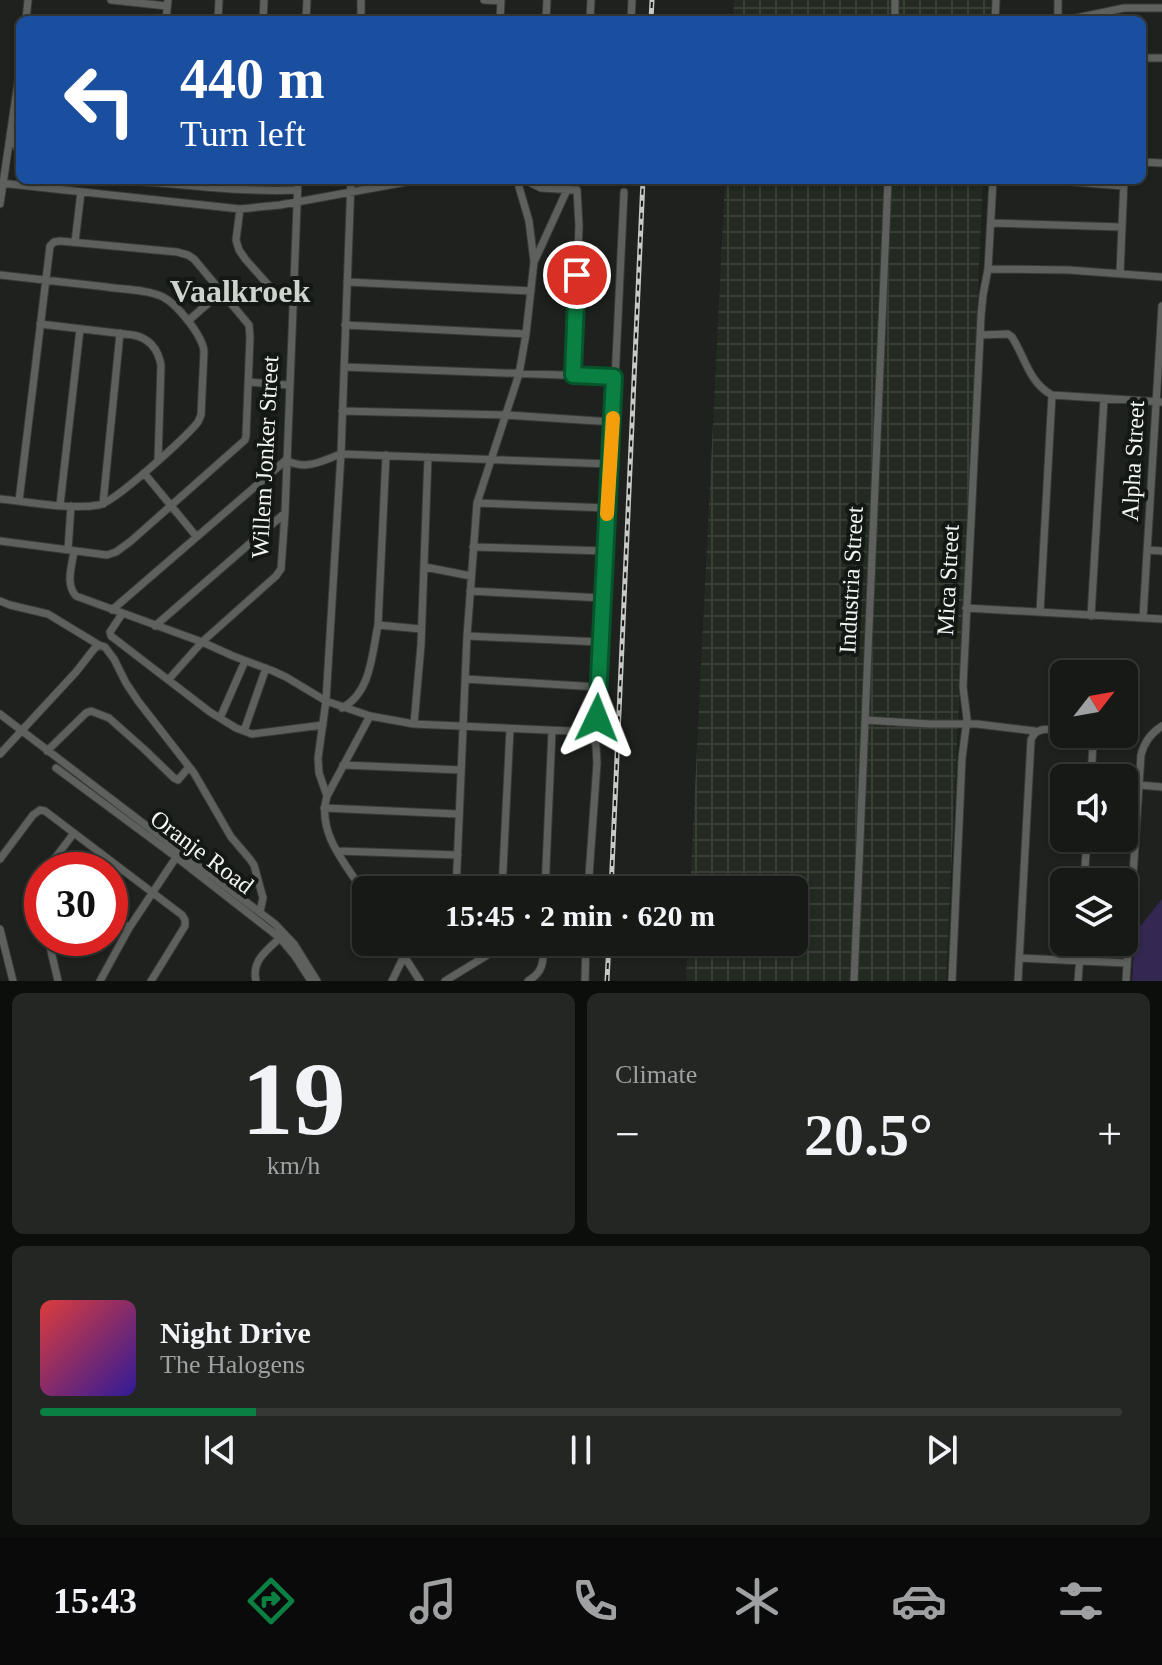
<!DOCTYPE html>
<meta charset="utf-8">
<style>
:root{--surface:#161916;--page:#232623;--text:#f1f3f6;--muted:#9ea0a1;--line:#353835;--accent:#0b8043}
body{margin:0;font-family:"Times New Roman",serif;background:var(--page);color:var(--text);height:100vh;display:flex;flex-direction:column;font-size:30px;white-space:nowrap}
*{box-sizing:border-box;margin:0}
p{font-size:26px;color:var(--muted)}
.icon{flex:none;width:44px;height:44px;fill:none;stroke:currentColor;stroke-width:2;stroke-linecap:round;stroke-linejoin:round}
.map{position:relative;height:981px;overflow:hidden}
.side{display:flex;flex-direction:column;gap:12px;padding:12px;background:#0c0e0c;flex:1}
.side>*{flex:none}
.top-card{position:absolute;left:16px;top:16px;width:1130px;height:168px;border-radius:12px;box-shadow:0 2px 6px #0004,0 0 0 2px var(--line);background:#1a4fa0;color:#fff;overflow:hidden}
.needle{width:52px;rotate:59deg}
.buttons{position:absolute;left:1050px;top:660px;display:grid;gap:16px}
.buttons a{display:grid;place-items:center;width:88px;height:88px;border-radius:12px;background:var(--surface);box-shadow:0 2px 6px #0004,0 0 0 2px var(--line);font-size:40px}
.speed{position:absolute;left:24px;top:852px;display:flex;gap:16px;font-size:40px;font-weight:700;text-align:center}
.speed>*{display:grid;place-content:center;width:104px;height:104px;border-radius:50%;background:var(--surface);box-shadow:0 2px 6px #0004,0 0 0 2px var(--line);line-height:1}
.speed .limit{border:12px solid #d22;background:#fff;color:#111}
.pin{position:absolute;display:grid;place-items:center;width:68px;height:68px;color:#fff;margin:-34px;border:4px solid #fff;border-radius:50%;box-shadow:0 2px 8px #0007}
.me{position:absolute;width:88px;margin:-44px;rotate:2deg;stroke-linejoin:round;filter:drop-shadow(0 0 6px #0008)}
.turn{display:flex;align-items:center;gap:28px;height:168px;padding:0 32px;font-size:36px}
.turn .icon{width:104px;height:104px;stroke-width:2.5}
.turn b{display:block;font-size:56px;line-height:68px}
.big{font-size:60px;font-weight:600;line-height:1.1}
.side .widget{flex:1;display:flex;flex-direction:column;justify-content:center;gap:12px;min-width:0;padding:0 28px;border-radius:12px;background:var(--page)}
.side .dial{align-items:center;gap:0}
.dial b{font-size:104px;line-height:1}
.song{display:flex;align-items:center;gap:24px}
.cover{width:96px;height:96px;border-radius:12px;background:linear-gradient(135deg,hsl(0 70% 55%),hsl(250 70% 35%))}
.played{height:8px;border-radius:4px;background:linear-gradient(90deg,var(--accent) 20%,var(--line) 20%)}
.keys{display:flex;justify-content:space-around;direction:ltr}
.heat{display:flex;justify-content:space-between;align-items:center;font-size:44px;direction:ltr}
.side .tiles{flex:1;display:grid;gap:12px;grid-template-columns:1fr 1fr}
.widget:last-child{grid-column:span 2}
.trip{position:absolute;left:352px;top:876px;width:456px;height:80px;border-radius:12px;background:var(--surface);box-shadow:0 2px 6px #0004,0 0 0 2px var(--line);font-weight:600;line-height:80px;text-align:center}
.menu{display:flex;height:128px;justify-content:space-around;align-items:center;background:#090a09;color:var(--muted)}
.menu .icon{width:56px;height:56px}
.menu .active{color:var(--accent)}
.menu b{font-size:36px;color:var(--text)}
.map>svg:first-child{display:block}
.industrial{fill:url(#industrial-grid)}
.grass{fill:#342752}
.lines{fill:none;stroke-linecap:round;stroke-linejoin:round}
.minor-casing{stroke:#383b37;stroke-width:9}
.minor{stroke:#5e605d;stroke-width:7}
.rail-casing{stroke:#c6c9c6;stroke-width:5}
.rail{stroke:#141814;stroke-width:2;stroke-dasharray:6;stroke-linecap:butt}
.route-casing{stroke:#07532c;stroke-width:20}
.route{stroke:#0b8043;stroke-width:14}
.slow{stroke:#f59e0b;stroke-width:14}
.labels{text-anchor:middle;stroke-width:8;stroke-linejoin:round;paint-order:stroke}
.street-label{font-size:24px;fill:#f3f6f3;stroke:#141814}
.district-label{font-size:32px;font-weight:bold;fill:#ced3cd;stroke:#141814}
</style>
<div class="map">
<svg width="1162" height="981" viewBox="0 0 1162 981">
<defs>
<pattern id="industrial-grid" width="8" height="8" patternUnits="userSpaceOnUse" patternTransform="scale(2)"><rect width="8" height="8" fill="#232a21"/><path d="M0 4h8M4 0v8" fill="none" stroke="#393f37"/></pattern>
</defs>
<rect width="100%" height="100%" fill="#1e211d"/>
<!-- industrial -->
<path class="industrial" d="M 734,0 L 991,0 L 990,20 L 733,20 Z
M 725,180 L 983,180 L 946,981 L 686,981 L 688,942 L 794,942 L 794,890 L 690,890 Z"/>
<!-- grass -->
<path class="grass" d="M 1162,899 L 1162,981 L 1132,981 L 1135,933 Z"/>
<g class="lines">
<defs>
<path id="minor" d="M 111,0 L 167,6
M 484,0 L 501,1
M 26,20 L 28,0
M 166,20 L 168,0
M 218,20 L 219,0
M 263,20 L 264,0
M 306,20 L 307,0
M 361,20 L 361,0
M 500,20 L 501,0
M 546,20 L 547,0
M 590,20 L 591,0
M 631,20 L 632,0
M 895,20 L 895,0
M 995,20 L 996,0
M 1058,20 L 1058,0
M 1067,20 L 1124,8 L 1162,8
M 1142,58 L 1162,58
M 11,137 L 20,153
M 1142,162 L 1162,163
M 104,180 C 168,181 233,193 297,190
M 525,180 L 541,188 L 577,190 L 579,226 L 573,375
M 1049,180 L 1123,186
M 0,183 L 240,209 L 280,205 L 417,180
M 0,204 L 20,69
M 240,209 L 236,240 L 239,250 L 246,260 L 279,297 L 293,302
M 991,223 L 1121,227
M 75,242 L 81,192
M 535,260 L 567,190
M 988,269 L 1069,270 L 1162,277
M 1120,273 L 1124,180
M 0,275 C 36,279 71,283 107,287 C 124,290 146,289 163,297 C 177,304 202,335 204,351 L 201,415 L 198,422 C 185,438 115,502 99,505 C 69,510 30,502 0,499
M 347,282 L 531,291
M 188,321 L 221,292
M 40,324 L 133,335 C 149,338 158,349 161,365 L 158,461
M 345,325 L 526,334
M 980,335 L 1008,334 L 1012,337 C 1025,357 1029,383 1052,395 L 1162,402
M 344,367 L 614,377
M 248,382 L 288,385
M 342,411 L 506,415 L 613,422
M 386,455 L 378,625 L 421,629
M 144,473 L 196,536
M 477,503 L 607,508
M 103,504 L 120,333
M 60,505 L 80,329
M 0,541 L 107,555 L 116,552 L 131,541 L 245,440 L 246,436 L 250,337 L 249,325 L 194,259 L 188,255 L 177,252 L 60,241 L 54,242 L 50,246 L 19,501
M 473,547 L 605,551
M 68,550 L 71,506
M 1147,550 L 1162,551
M 74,551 C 72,566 65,584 76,596 L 202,642 L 233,656 L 273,671 L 286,677 L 326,701 L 370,716 L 414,724 L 592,732
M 425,567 L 471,576
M 470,591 L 602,598
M 0,601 L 10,605 L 48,614 L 99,645
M 967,606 L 966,608 L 1162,619
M 112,610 L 286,460 C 306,471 321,461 341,454 L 611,464 L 624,192
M 1040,612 L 1052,395
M 122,614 L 110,632 L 111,636 L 210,712 L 236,728 L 252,734 L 323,725
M 1091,616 L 1104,399
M 1143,618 L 1162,306
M 155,626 L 285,513
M 467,636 L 600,642
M 169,679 L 202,642 L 276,576 L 281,569 L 285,513 L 298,180
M 465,679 L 598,687
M 342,708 C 371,693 372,654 378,625
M 0,714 L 275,924 L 294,944 L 317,981
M 220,718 L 245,661
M 865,720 L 930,724 L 977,724 L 1035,731
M 414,724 L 421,645 L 428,457
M 244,731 L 266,668
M 1090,734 L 1093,744 L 1091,778
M 47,751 L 86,713 L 91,711 L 109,718 L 144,749 L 174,778 L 178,780 L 189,767
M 0,754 L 76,672 L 94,649 L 99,645 L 105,647 L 114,659 L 126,683 L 138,701 L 194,773 L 231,837 L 249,858 L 254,865 L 263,898 L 260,912
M 343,765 L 461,770
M 56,768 L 176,857 L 280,938 L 295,956 L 311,981
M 1139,785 L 1162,787
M 327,796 L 319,773 L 318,758 L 326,701 L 341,454 L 351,180
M 324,808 L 459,814
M 338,851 L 458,855
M 0,859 L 33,815 L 40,810 L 45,811 L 182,915 L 185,920 L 185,926 L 151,981
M 46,870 L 74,833
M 42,875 L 36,887 L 42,913
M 1084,882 L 1087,838
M 456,890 L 467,636 L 477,503 L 519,374 L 526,334 L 534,262 L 529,221 L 517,180
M 502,890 L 510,729
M 545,890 L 552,731
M 588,890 L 597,763 L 596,746 L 592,732 L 598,713 L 602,598 L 611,464
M 366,895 C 347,866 316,833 327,796 L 370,716
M 110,914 L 129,928
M 0,929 L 13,981
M 48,938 L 58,981
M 395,942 L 420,981
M 1019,958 L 1127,963
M 100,981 L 129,928 L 179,853
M 256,981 C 251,961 267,950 281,937
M 392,981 L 404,956 L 425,942
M 445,981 L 494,951 L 500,942
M 528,981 C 545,971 543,960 544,942
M 585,981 L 586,942
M 854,981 L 888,180
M 952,981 L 962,758 L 967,719 L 963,687 L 981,316 L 983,295 L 988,269 L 993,180
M 1018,981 L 1031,740 C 1036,725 1051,730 1064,730
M 1078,981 L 1081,942
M 1126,981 L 1141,755 C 1144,742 1151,733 1162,726"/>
</defs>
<!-- minor casing -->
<use href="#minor" class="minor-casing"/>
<!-- minor -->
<use href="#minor" class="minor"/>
<defs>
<path id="rail" d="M 651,20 L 652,0
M 611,890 L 643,180
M 607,981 L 609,942"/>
</defs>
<!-- rail casing -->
<use href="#rail" class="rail-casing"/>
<!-- rail -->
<use href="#rail" class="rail"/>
</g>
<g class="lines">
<defs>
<path id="route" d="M 577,275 L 573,375 L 614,377 L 597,718"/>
</defs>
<!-- route casing -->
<use href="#route" class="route-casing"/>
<!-- route -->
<use href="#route" class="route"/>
<!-- slow -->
<path class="slow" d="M 607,514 L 613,418"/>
</g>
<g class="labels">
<!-- street labels -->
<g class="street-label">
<text transform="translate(265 457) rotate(-87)" y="8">Willem Jonker Street</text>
<text transform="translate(1133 461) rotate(-87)" y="8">Alpha Street</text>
<text transform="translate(851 580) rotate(-87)" y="8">Industria Street</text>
<text transform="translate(948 580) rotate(-87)" y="8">Mica Street</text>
<text transform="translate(202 852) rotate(37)" y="8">Oranje Road</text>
</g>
<!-- district labels -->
<g class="district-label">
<text x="240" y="302">Vaalkroek</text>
</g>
</g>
</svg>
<div class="buttons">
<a><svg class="needle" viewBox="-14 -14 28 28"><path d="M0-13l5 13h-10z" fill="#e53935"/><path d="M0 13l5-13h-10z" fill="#9ea0a1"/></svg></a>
<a><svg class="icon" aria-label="sound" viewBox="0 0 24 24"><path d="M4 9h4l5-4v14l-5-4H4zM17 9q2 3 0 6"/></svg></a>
<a><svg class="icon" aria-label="layers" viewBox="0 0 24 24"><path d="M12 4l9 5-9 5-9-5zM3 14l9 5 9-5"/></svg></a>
</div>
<div class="speed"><div class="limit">30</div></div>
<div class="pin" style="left:577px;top:275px;background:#d93025"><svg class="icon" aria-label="arrive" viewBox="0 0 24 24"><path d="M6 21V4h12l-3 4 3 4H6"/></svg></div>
<svg class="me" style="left:597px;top:718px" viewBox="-20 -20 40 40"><path d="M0-17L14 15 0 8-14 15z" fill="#0b8043" stroke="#fff" stroke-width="4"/></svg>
<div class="trip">15:45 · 2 min · 620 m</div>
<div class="top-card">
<div class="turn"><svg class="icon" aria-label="left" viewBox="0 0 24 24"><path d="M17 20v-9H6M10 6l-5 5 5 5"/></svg><div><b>440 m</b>Turn left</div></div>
</div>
</div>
<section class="side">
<div class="tiles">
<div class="widget dial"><b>19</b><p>km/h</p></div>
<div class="widget"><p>Climate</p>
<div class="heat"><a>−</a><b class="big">20.5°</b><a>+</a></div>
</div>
<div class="widget">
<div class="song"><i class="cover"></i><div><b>Night Drive</b><p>The Halogens</p></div></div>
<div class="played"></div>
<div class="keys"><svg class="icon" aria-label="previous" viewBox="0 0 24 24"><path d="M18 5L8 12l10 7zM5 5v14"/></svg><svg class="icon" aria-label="pause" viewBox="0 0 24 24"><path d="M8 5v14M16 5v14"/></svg><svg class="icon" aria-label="next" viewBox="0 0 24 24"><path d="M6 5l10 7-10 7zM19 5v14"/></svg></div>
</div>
</div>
</section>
<nav class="menu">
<b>15:43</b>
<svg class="icon active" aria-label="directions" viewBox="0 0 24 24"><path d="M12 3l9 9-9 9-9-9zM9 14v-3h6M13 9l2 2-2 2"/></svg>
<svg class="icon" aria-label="music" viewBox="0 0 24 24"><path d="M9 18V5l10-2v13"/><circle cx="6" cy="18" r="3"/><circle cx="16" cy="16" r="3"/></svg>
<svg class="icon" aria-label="phone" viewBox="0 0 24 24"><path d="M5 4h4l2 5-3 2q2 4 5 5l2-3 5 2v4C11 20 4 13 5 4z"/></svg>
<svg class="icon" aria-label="climate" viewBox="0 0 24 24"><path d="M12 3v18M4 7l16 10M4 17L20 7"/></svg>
<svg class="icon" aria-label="car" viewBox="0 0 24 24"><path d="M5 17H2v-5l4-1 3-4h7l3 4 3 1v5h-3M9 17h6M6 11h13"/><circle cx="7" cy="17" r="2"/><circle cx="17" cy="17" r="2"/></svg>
<svg class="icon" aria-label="filters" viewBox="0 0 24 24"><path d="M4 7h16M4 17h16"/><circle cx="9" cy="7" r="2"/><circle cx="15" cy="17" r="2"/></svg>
</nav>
